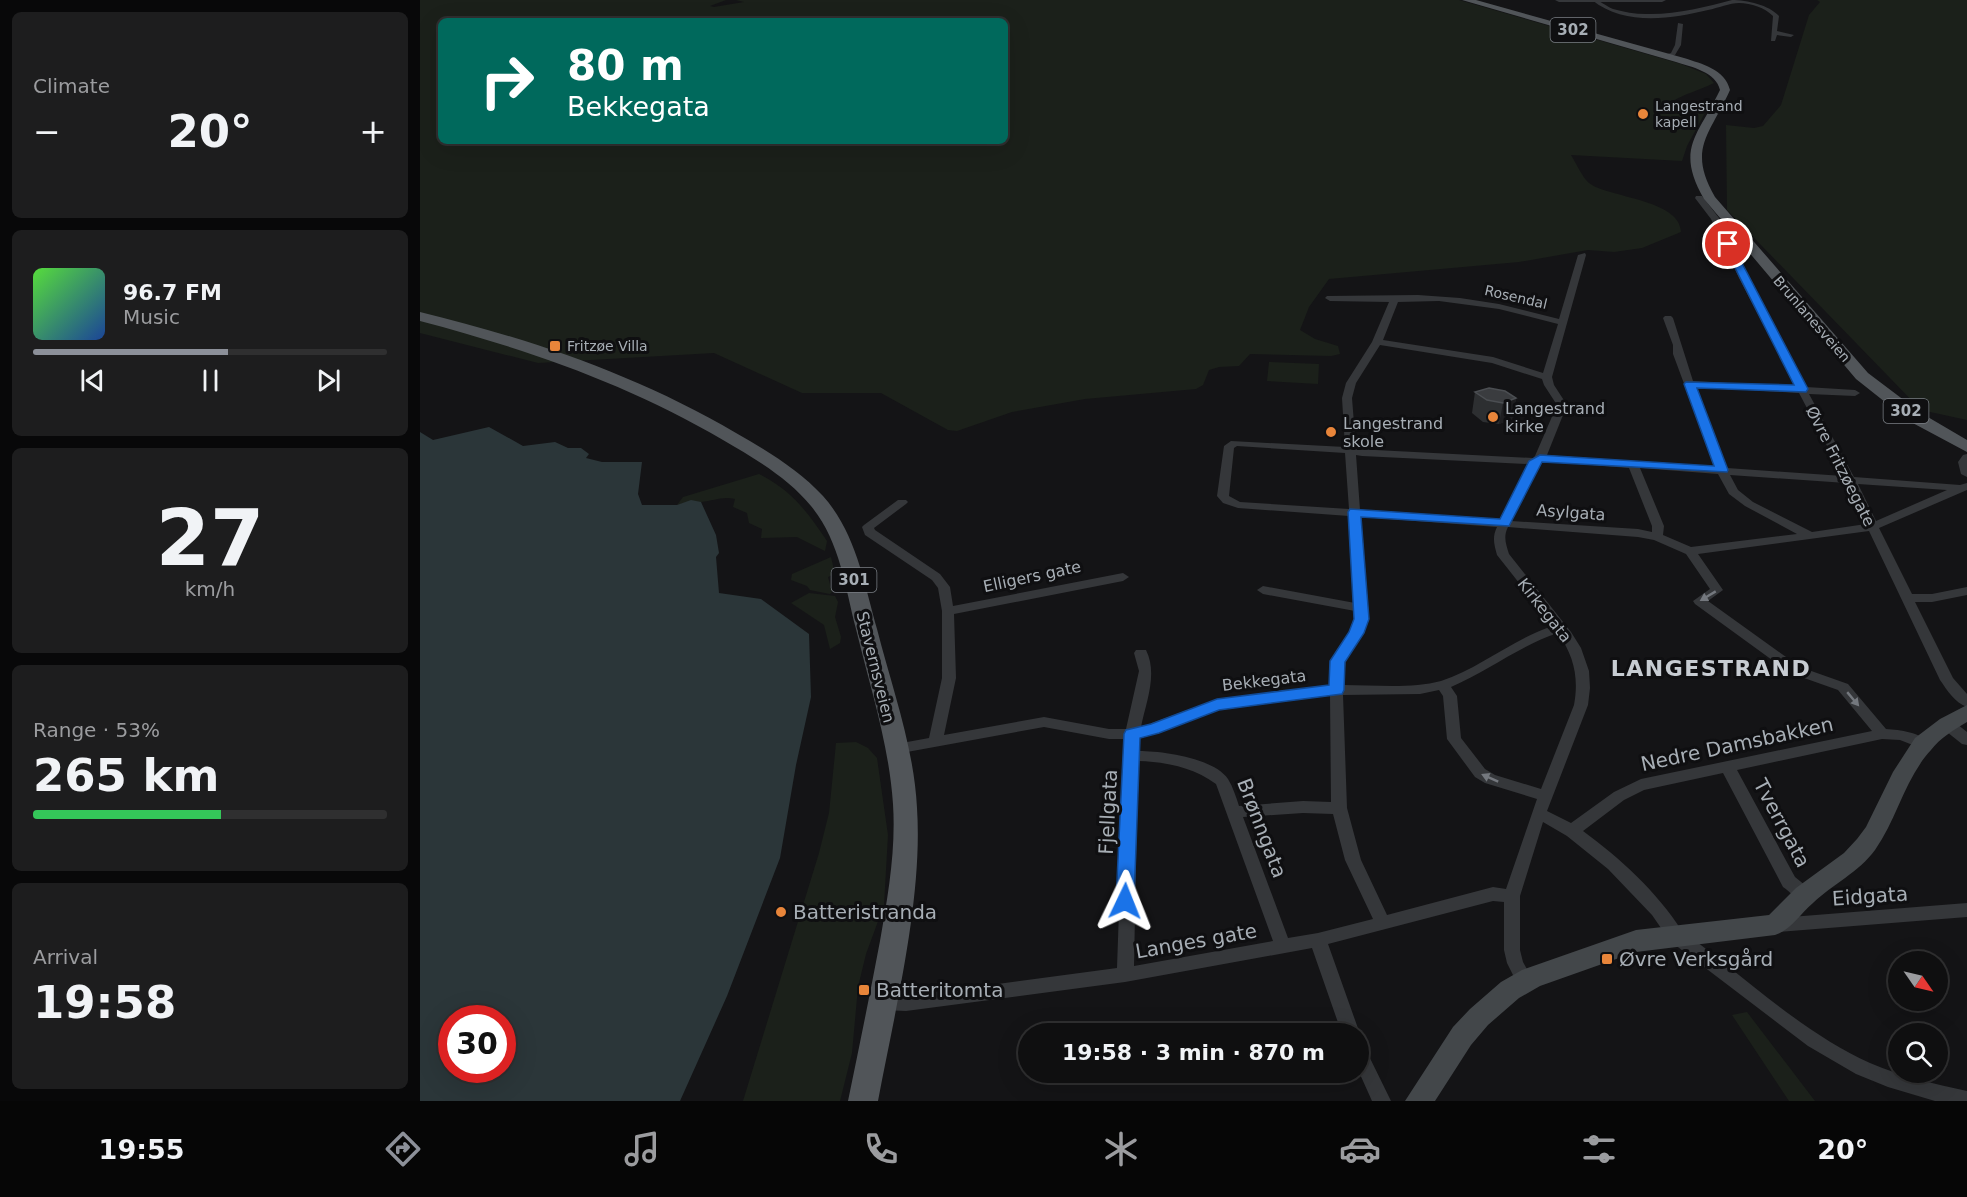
<!DOCTYPE html>
<meta charset="utf-8">
<style>
:root{--surface:#0f0f10;--page:#1d1d1e;--text:#f1f3f6;--muted:#9b9c9f;--line:#2f2f30;--accent:#8c9099}
body{margin:0;font-family:"DejaVu Sans",sans-serif;background:var(--page);color:var(--text);height:100vh;display:flex;flex-direction:column;font-size:22px;white-space:nowrap}
*{box-sizing:border-box;margin:0}
p{font-size:20px;color:var(--muted)}
.icon{flex:none;width:33px;height:33px;fill:none;stroke:currentColor;stroke-width:2;stroke-linecap:round;stroke-linejoin:round}
.map{position:relative;flex:1;overflow:hidden}
.panel{display:flex;flex-direction:column;gap:12px;padding:12px;background:#080809;width:420px}
.panel>*{flex:none}
.banner{position:absolute;left:18px;top:18px;width:570px;height:126px;border-radius:9px;box-shadow:0 6px 24px #0002,0 0 0 2px var(--line);background:#00695c;color:#fff;overflow:hidden}
.needle{width:39px;rotate:124deg}
.controls{position:absolute;left:1468px;top:951px;display:grid;gap:12px}
.controls a{display:grid;place-items:center;width:60px;height:60px;border-radius:50%;background:var(--surface);box-shadow:0 6px 24px #0002,0 0 0 2px var(--line);font-size:30px}
.speed{position:absolute;left:18px;top:1005px;display:flex;gap:12px;font-size:30px;font-weight:700;text-align:center}
.speed>*{display:grid;place-content:center;width:78px;height:78px;border-radius:50%;background:var(--surface);box-shadow:0 6px 24px #0002,0 0 0 2px var(--line);line-height:1}
.speed .limit{border:9px solid #d22;background:#fff;color:#111}
.pin{position:absolute;display:grid;place-items:center;width:51px;height:51px;color:#fff;margin:-26px;border:3px solid #fff;border-radius:50%;box-shadow:0 2px 6px #0007}
.me{position:absolute;width:66px;margin:-33px;rotate:2deg;stroke-linejoin:round;filter:drop-shadow(0 0 4px #0008)}
.turn{display:flex;align-items:center;gap:21px;height:126px;padding:0 30px;font-size:27px}
.turn .icon{width:78px;height:78px;stroke-width:2.5}
.turn b{display:block;font-size:42px;line-height:51px}
.big{font-size:45px;font-weight:800;line-height:1.1}
.panel .tile{flex:1;display:flex;flex-direction:column;justify-content:center;gap:9px;min-width:0;padding:0 21px;border-radius:9px;background:var(--page)}
.panel .dial{align-items:center;gap:0}
.dial b{font-size:78px;line-height:1}
.song{display:flex;align-items:center;gap:18px}
.cover{width:72px;height:72px;border-radius:9px;background:linear-gradient(135deg,hsl(110 70% 55%),hsl(220 70% 35%))}
.played{height:6px;border-radius:3px;background:linear-gradient(90deg,var(--accent) 55%,var(--line) 55%)}
.keys{display:flex;justify-content:space-around;direction:ltr}
.heat{display:flex;justify-content:space-between;align-items:center;font-size:33px;direction:ltr}
.charge{height:9px;border-radius:4px;background:linear-gradient(90deg,#34c759 53%,var(--line) 0)}
.trip{position:absolute;left:598px;top:1023px;width:351px;height:60px;border-radius:30px;background:var(--surface);box-shadow:0 6px 24px #0002,0 0 0 2px var(--line);font-weight:800;line-height:60px;text-align:center}
.menu{display:flex;height:96px;justify-content:space-around;align-items:center;background:#060606;color:var(--muted)}
.menu .icon{width:42px;height:42px}
.menu .current{color:var(--accent)}
.menu b{font-size:27px;color:var(--text)}
main{display:flex;flex:1;min-height:0}
.map>svg:first-child{display:block}
.green{fill:#1b201a;fill-rule:evenodd}
.water{fill:#2b3639;fill-rule:evenodd}
.lines{fill:none;stroke-linecap:round;stroke-linejoin:round}
.minor{fill:#35373a;fill-rule:evenodd}
.tertiary{fill:#35373a;fill-rule:evenodd}
.secondary{fill:#43474a;fill-rule:evenodd}
.primary{fill:#515559;fill-rule:evenodd}
.wall{fill:#2d2f31}
.shaded-wall{fill:#1e1e20}
.building{fill:#3a3c3f;stroke:#4b4e52;stroke-width:1.5}
.oneway{fill:#74787e}
.route{fill:#1a73e8;stroke:#114b97;stroke-width:1.5}
.poi-dot{fill:#e8853a;stroke:#0f0f11;stroke-width:2}
.labels{text-anchor:middle;stroke-width:6;stroke-linejoin:round;paint-order:stroke}
.far-poi-label{font-size:14px;fill:#a7aeb5;stroke:#0f0f11;text-anchor:start}
.far-street-label{font-size:14px;fill:#a7aeb5;stroke:#0f0f11}
.shield{fill:#0f0f11;stroke:#797e84;stroke-width:1.5}
.shield-label{font-size:15px;font-weight:bold;fill:#a7aeb5}
.poi-label{font-size:16px;fill:#a7aeb5;stroke:#0f0f11;text-anchor:start}
.street-label{font-size:16px;fill:#a7aeb5;stroke:#0f0f11}
.near-street-label{font-size:20px;fill:#a7aeb5;stroke:#0f0f11}
.near-poi-label{font-size:20px;fill:#a7aeb5;stroke:#0f0f11;text-anchor:start}
.district-label{font-size:22px;font-weight:bold;letter-spacing:1.5px;fill:#c7ccd2;stroke:#0f0f11}
</style>
<main>
<section class="panel">
<div class="tile"><p>Climate</p>
<div class="heat"><a>−</a><b class="big">20°</b><a>+</a></div>
</div>
<div class="tile">
<div class="song"><i class="cover"></i><div><b>96.7 FM</b><p>Music</p></div></div>
<div class="played"></div>
<div class="keys"><svg class="icon" aria-label="previous" viewBox="0 0 24 24"><path d="M18 5L8 12l10 7zM5 5v14"/></svg><svg class="icon" aria-label="pause" viewBox="0 0 24 24"><path d="M8 5v14M16 5v14"/></svg><svg class="icon" aria-label="next" viewBox="0 0 24 24"><path d="M6 5l10 7-10 7zM19 5v14"/></svg></div>
</div>
<div class="tile dial"><b>27</b><p>km/h</p></div>
<div class="tile"><p>Range · 53%</p><b class="big">265 km</b><div class="charge"></div></div>
<div class="tile"><p>Arrival</p><b class="big">19:58</b></div>
</section>
<div class="map">
<svg width="1547" height="1101" viewBox="0 0 1547 1101">
<rect width="100%" height="100%" fill="#141416"/>
<!-- green -->
<path class="green" d="M 0,0 L 306,0 L 290,6 L 294,7 L 324,2 L 316,0 L 1039,0 L 1261,64 L 1286,74 L 1294,83 C 1280,90 1264,94 1251,102 L 1287,109 L 1267,146 L 1262,161 L 1151,155 C 1156,163 1162,177 1169,183 C 1188,198 1260,199 1261,232 L 1222,248 L 1194,252 L 1168,250 L 1099,262 L 909,279 L 889,307 L 880,330 L 895,339 L 918,346 L 920,354 L 911,356 L 830,354 L 819,366 L 799,367 L 789,370 L 783,385 L 776,389 L 665,399 L 592,412 L 537,431 L 528,430 L 461,393 L 382,393 L 294,353 L 118,363 L 0,333 ZM 21,21 L 585,21 L 585,141 L 21,141 Z
M 1397,0 L 1547,0 L 1547,420 L 1501,410 L 1307,210 L 1306,125 L 1334,128 L 1343,126 L 1361,105 L 1389,15 L 1400,2 Z
M 849,362 L 899,364 L 898,384 L 847,381 Z
M 339,474 C 372,491 386,510 407,541 L 405,551 L 377,537 L 341,538 L 342,529 L 329,523 L 327,513 L 313,507 L 315,499 C 302,496 294,501 281,502 C 270,502 269,501 257,505 L 263,497 Z
M 411,557 L 415,574 L 408,577 L 412,592 L 410,594 L 390,590 L 387,586 L 371,580 L 372,574 Z
M 389,593 L 415,596 L 418,602 L 415,617 L 421,637 L 420,643 L 410,649 L 404,625 L 371,603 Z
M 436,742 L 448,748 L 457,758 L 468,835 L 464,905 L 446,954 L 438,987 L 432,1053 L 420,1101 L 323,1101 L 399,853 L 409,813 L 416,743 Z
M 1327,1012 L 1395,1101 L 1369,1101 L 1312,1015 Z"/>
<!-- water -->
<path class="water" d="M 69,427 L 103,446 L 135,442 L 148,448 L 161,448 L 169,454 L 166,458 L 182,462 L 222,462 L 218,494 L 222,505 L 257,505 L 271,500 L 281,502 L 296,535 L 299,553 L 296,557 L 299,593 L 341,599 L 389,634 L 391,697 L 376,765 L 360,858 L 307,996 L 260,1101 L 0,1101 L 0,432 L 13,440 ZM 32,1018 L 82,1018 L 82,1070 L 32,1070 Z"/>
<g class="lines">
<!-- minor -->
<path class="minor" d="M 1172,0 C 1181,0 1185,6 1193,9 C 1204,12 1215,14 1226,14 C 1255,15 1286,7 1312,0 C 1327,0 1349,5 1359,16 L 1357,31 L 1374,35 L 1371,37 L 1357,35 L 1355,41 L 1351,41 L 1353,16 C 1345,8 1331,3 1319,3 C 1310,3 1298,8 1288,10 C 1251,19 1204,26 1172,0 Z
M 1258,23 L 1263,24 L 1261,45 L 1255,55 L 1244,57 L 1244,55 L 1251,53 L 1255,45 Z
M 1276,196 L 1282,196 L 1299,218 L 1327,278 L 1386,387 L 1435,390 L 1440,393 L 1435,396 L 1389,394 L 1434,477 L 1540,485 L 1547,483 L 1547,490 L 1459,528 L 1492,594 L 1512,594 L 1547,587 L 1547,595 L 1512,602 L 1495,602 L 1533,678 L 1547,694 L 1547,707 C 1535,703 1527,690 1520,680 L 1449,531 L 1278,554 L 1303,590 L 1288,601 L 1380,667 L 1428,684 L 1466,729 C 1480,730 1501,732 1510,744 L 1508,748 L 1503,749 L 1480,740 L 1462,739 L 1317,770 L 1375,877 L 1391,890 L 1393,895 L 1391,900 C 1379,904 1372,893 1363,887 L 1303,773 L 1224,790 L 1204,800 L 1163,831 C 1200,858 1237,892 1262,931 C 1323,975 1381,1032 1450,1063 C 1481,1076 1514,1084 1547,1091 L 1547,1101 L 1515,1101 L 1468,1087 L 1436,1074 L 1388,1046 L 1250,941 L 1232,915 L 1188,869 L 1147,836 L 1123,822 L 1100,896 L 1100,950 L 1103,962 L 1114,982 L 1111,987 L 1105,990 L 1099,987 L 1087,963 L 1084,950 L 1084,902 L 1073,901 L 908,944 L 940,1034 L 939,1036 L 939,1034 L 922,1034 L 892,948 L 705,982 L 486,1011 L 463,1010 L 457,1007 L 454,1002 L 457,997 L 463,994 L 486,995 L 533,990 L 697,968 L 705,739 L 689,739 L 624,727 L 476,754 L 471,753 L 469,749 L 471,745 L 509,738 L 522,678 L 522,611 L 518,588 L 512,580 L 445,535 L 442,527 L 444,525 L 478,500 L 486,500 L 488,502 L 486,504 L 454,528 L 455,530 L 520,574 L 530,587 L 533,606 L 703,573 L 709,577 L 703,581 L 534,614 L 536,678 L 524,735 L 624,717 L 689,729 L 706,729 L 719,671 L 714,653 L 716,650 L 726,650 C 738,674 726,702 721,727 L 797,699 L 909,685 C 909,675 909,666 913,657 C 921,641 936,629 935,611 L 843,594 L 837,590 L 843,586 L 935,603 L 929,516 L 818,508 L 803,503 L 797,496 L 804,446 L 811,441 L 925,447 L 922,398 L 926,383 L 952,342 L 969,302 L 910,301 L 905,298 L 907,296 L 998,295 L 1040,298 L 1079,304 L 1139,319 L 1158,255 L 1165,253 L 1166,255 L 1132,377 L 1134,385 L 1147,405 L 1127,455 L 1295,467 L 1253,354 L 1253,345 L 1243,318 L 1245,316 L 1251,316 L 1253,318 L 1273,381 L 1376,387 L 1319,278 L 1291,219 L 1275,198 ZM 1019,301 L 1079,309 L 1138,324 L 1123,373 L 1073,357 L 963,340 L 978,302 ZM 960,345 L 1072,363 L 1122,379 L 1124,385 L 1137,405 L 1115,456 L 1113,458 L 936,449 L 932,398 L 936,383 ZM 1276,387 L 1379,393 L 1423,476 L 1307,468 ZM 817,446 L 925,453 L 929,509 L 820,502 L 809,496 L 814,448 ZM 936,455 L 942,456 L 1108,464 L 1080,520 L 940,510 ZM 1122,461 L 1209,468 L 1232,526 L 1232,532 L 1218,529 L 1091,521 L 1120,463 ZM 1220,468 L 1298,474 L 1309,494 L 1325,506 L 1377,534 L 1271,547 L 1243,535 L 1244,526 ZM 1310,475 L 1426,483 L 1446,524 L 1392,532 L 1333,502 L 1318,490 ZM 1438,484 L 1527,490 L 1456,521 ZM 941,517 L 1077,527 C 1072,537 1074,544 1077,555 L 1133,626 C 1093,639 1059,669 1021,681 C 992,689 953,685 923,685 L 926,659 L 948,619 ZM 1088,527 L 1218,537 L 1234,540 L 1266,554 L 1290,589 L 1273,601 L 1275,604 L 1370,673 L 1418,690 L 1452,731 L 1221,779 L 1194,792 L 1151,823 L 1127,811 L 1168,705 L 1170,688 L 1169,671 L 1161,648 L 1151,632 L 1089,554 C 1086,544 1083,537 1088,527 ZM 1138,633 C 1154,656 1159,678 1154,705 L 1121,789 L 1075,775 L 1065,769 L 1041,738 L 1037,696 L 1031,687 C 1068,671 1101,645 1138,633 ZM 1019,690 L 1023,696 L 1027,739 L 1055,777 L 1065,783 L 1117,799 L 1086,889 L 1073,887 L 967,915 L 941,860 L 927,808 L 923,695 L 1000,694 ZM 905,695 L 910,695 L 911,802 L 883,801 L 819,806 C 816,797 813,787 808,779 C 794,758 742,751 719,751 L 719,738 L 739,733 L 799,709 ZM 718,761 C 746,762 773,767 796,784 L 853,941 L 714,966 ZM 883,813 L 913,814 L 925,860 L 953,919 L 898,933 L 868,938 L 823,817 Z
M 1547,454 L 1547,477 L 1541,474 L 1538,462 L 1543,455 Z
M 1527,719 L 1532,720 L 1547,732 L 1547,745 L 1542,744 L 1522,728 L 1520,724 L 1522,720 Z
M 1547,903 L 1547,917 L 1357,932 L 1351,930 L 1349,925 L 1351,920 L 1357,918 Z
M 939,1046 L 945,1048 L 971,1101 L 952,1101 L 939,1072 Z"/>
<!-- tertiary -->
<path class="tertiary" d="M 1135,0 L 1246,0 L 1242,2 L 1139,2 Z"/>
<!-- secondary -->
<path class="secondary" d="M 1547,705 L 1547,722 C 1535,729 1520,738 1511,750 C 1485,778 1477,819 1455,850 C 1439,872 1413,884 1393,903 C 1380,914 1371,930 1355,935 L 1216,952 L 1120,986 L 1099,998 L 1068,1025 L 1051,1045 L 1015,1101 L 985,1101 L 1033,1027 L 1050,1009 L 1081,982 L 1102,970 L 1216,930 L 1349,915 L 1376,888 L 1424,853 L 1437,839 L 1446,827 L 1473,772 L 1495,738 L 1520,719 Z"/>
<!-- primary -->
<path class="primary" d="M 1042,0 L 1056,0 L 1264,58 C 1282,64 1305,69 1310,90 C 1290,135 1267,148 1295,197 L 1448,373 L 1501,413 L 1547,440 L 1547,452 L 1489,421 L 1436,379 L 1284,199 C 1255,148 1278,136 1300,90 C 1296,72 1272,67 1256,62 Z
M 0,312 C 111,339 217,375 316,433 C 346,450 379,470 403,496 C 436,533 444,583 457,629 C 472,688 494,747 497,808 C 503,899 475,1010 458,1101 L 428,1101 C 439,1048 450,994 460,941 C 468,896 476,850 473,804 C 469,744 450,687 436,629 C 425,587 420,541 391,506 C 368,478 334,458 303,440 C 208,384 106,349 0,321 Z"/>
</g>
<!-- wall -->
<path class="wall" d="M 1055,392 L 1096,398 L 1092,419 L 1079,424 L 1063,422 L 1052,413 Z"/>
<!-- shaded-wall -->
<path class="shaded-wall" d="M 1096,398 L 1092,419 L 1079,424 L 1083,403 Z"/>
<!-- building -->
<path class="building" d="M 1069,388 L 1085,391 L 1096,398 L 1083,403 L 1067,400 L 1055,392 Z"/>
<!-- one-way arrows -->
<defs><path id="oneway-solid" d="M-6-.8H1V-3.2L6.5 0L1 3.2V.8H-6Z" transform="scale(1.5)"/></defs>
<g class="oneway">
<use href="#oneway-solid" transform="translate(1288 596) rotate(149)"/>
<use href="#oneway-solid" transform="translate(1433 699) rotate(50)"/>
<use href="#oneway-solid" transform="translate(1070 778) rotate(-156)"/>
</g>
<!-- route -->
<path class="route" d="M 1308,241 L 1312,244 L 1388,389 L 1386,392 L 1277,388 L 1308,470 L 1307,472 L 1122,462 L 1089,526 L 941,517 L 949,619 L 944,633 L 925,662 L 924,690 L 922,694 L 799,710 L 739,733 L 720,738 L 714,901 L 712,907 L 705,909 L 699,907 L 696,901 L 704,734 L 706,730 L 731,724 L 797,699 L 909,685 L 910,661 L 929,632 L 934,619 L 928,512 L 930,509 L 1080,519 L 1109,461 L 1120,455 L 1294,466 L 1264,384 L 1266,382 L 1374,385 L 1303,244 Z"/>
<!-- markers -->
<g class="poi-dot">
<circle cx="1223" cy="114" r="6"/>
<rect x="129" y="340" width="12" height="12" rx="3"/>
<circle cx="1073" cy="417" r="6"/>
<circle cx="911" cy="432" r="6"/>
<circle cx="361" cy="912" r="6"/>
<rect x="1181" y="953" width="12" height="12" rx="3"/>
<rect x="438" y="984" width="12" height="12" rx="3"/>
</g>
<g class="labels">
<!-- far-poi labels -->
<g class="far-poi-label">
<text x="1235" y="111">Langestrand<tspan x="1235" dy="16">kapell</tspan></text>
<text x="147" y="351">Fritzøe Villa</text>
</g>
<!-- far-street labels -->
<g class="far-street-label">
<text transform="translate(1096 297) rotate(13)" y="5">Rosendal</text>
<text transform="translate(1392 319) rotate(49)" y="5">Brunlanesveien</text>
</g>
<!-- shield labels -->
<g class="shield">
<rect x="1130.5" y="18" width="45" height="24" rx="4.5"/>
<rect x="1463.5" y="399" width="45" height="24" rx="4.5"/>
<rect x="411.5" y="568" width="45" height="24" rx="4.5"/>
</g>
<g class="shield-label">
<text x="1153" y="35">302</text>
<text x="1486" y="416">302</text>
<text x="434" y="585">301</text>
</g>
<!-- poi labels -->
<g class="poi-label">
<text x="1085" y="414">Langestrand<tspan x="1085" dy="18">kirke</tspan></text>
<text x="923" y="429">Langestrand<tspan x="923" dy="18">skole</tspan></text>
</g>
<!-- street labels -->
<g class="street-label">
<text transform="translate(1421 466) rotate(63)" y="6">Øvre Fritzøegate</text>
<text transform="translate(1151 512) rotate(4)" y="6">Asylgata</text>
<text transform="translate(612 576) rotate(-12)" y="6">Elligers gate</text>
<text transform="translate(1125 610) rotate(52)" y="6">Kirkegata</text>
<text transform="translate(456 667) rotate(76)" y="6">Stavernsveien</text>
<text transform="translate(844 680) rotate(-7)" y="6">Bekkegata</text>
</g>
<!-- near-street labels -->
<g class="near-street-label">
<text transform="translate(1317 744) rotate(-12)" y="7">Nedre Damsbakken</text>
<text transform="translate(688 812) rotate(-87)" y="7">Fjellgata</text>
<text transform="translate(1362 823) rotate(62)" y="7">Tverrgata</text>
<text transform="translate(842 828) rotate(69)" y="7">Brønngata</text>
<text transform="translate(1450 896) rotate(-4)" y="7">Eidgata</text>
<text transform="translate(776 941) rotate(-10)" y="7">Langes gate</text>
</g>
<!-- near-poi labels -->
<g class="near-poi-label">
<text x="373" y="919">Batteristranda</text>
<text x="1199" y="966">Øvre Verksgård</text>
<text x="456" y="997">Batteritomta</text>
</g>
<!-- district labels -->
<g class="district-label">
<text x="1291" y="676">LANGESTRAND</text>
</g>
</g>
</svg>
<div class="controls">
<a><svg class="needle" viewBox="-14 -14 28 28"><path d="M0-13l5 13h-10z" fill="#e53935"/><path d="M0 13l5-13h-10z" fill="#9b9c9f"/></svg></a>
<a><svg class="icon" aria-label="search" viewBox="0 0 24 24"><circle cx="10" cy="10" r="6"/><path d="M15 15l6 6"/></svg></a>
</div>
<div class="speed"><div class="limit">30</div></div>
<div class="pin" style="left:1308px;top:244px;background:#d93025"><svg class="icon" aria-label="arrive" viewBox="0 0 24 24"><path d="M6 21V4h12l-3 4 3 4H6"/></svg></div>
<svg class="me" style="left:705px;top:901px" viewBox="-20 -20 40 40"><path d="M0-17L14 15 0 8-14 15z" fill="#1a73e8" stroke="#fff" stroke-width="4"/></svg>
<div class="trip">19:58 · 3 min · 870 m</div>
<div class="banner">
<div class="turn"><svg class="icon" aria-label="right" viewBox="0 0 24 24"><path d="M7 20v-9h11M14 6l5 5-5 5"/></svg><div><b>80 m</b>Bekkegata</div></div>
</div>
</div>
</main>
<nav class="menu">
<b>19:55</b>
<svg class="icon current" aria-label="directions" viewBox="0 0 24 24"><path d="M12 3l9 9-9 9-9-9zM9 14v-3h6M13 9l2 2-2 2"/></svg>
<svg class="icon" aria-label="music" viewBox="0 0 24 24"><path d="M9 18V5l10-2v13"/><circle cx="6" cy="18" r="3"/><circle cx="16" cy="16" r="3"/></svg>
<svg class="icon" aria-label="phone" viewBox="0 0 24 24"><path d="M5 4h4l2 5-3 2q2 4 5 5l2-3 5 2v4C11 20 4 13 5 4z"/></svg>
<svg class="icon" aria-label="climate" viewBox="0 0 24 24"><path d="M12 3v18M4 7l16 10M4 17L20 7"/></svg>
<svg class="icon" aria-label="car" viewBox="0 0 24 24"><path d="M5 17H2v-5l4-1 3-4h7l3 4 3 1v5h-3M9 17h6M6 11h13"/><circle cx="7" cy="17" r="2"/><circle cx="17" cy="17" r="2"/></svg>
<svg class="icon" aria-label="filters" viewBox="0 0 24 24"><path d="M4 7h16M4 17h16"/><circle cx="9" cy="7" r="2"/><circle cx="15" cy="17" r="2"/></svg>
<b>20°</b>
</nav>
